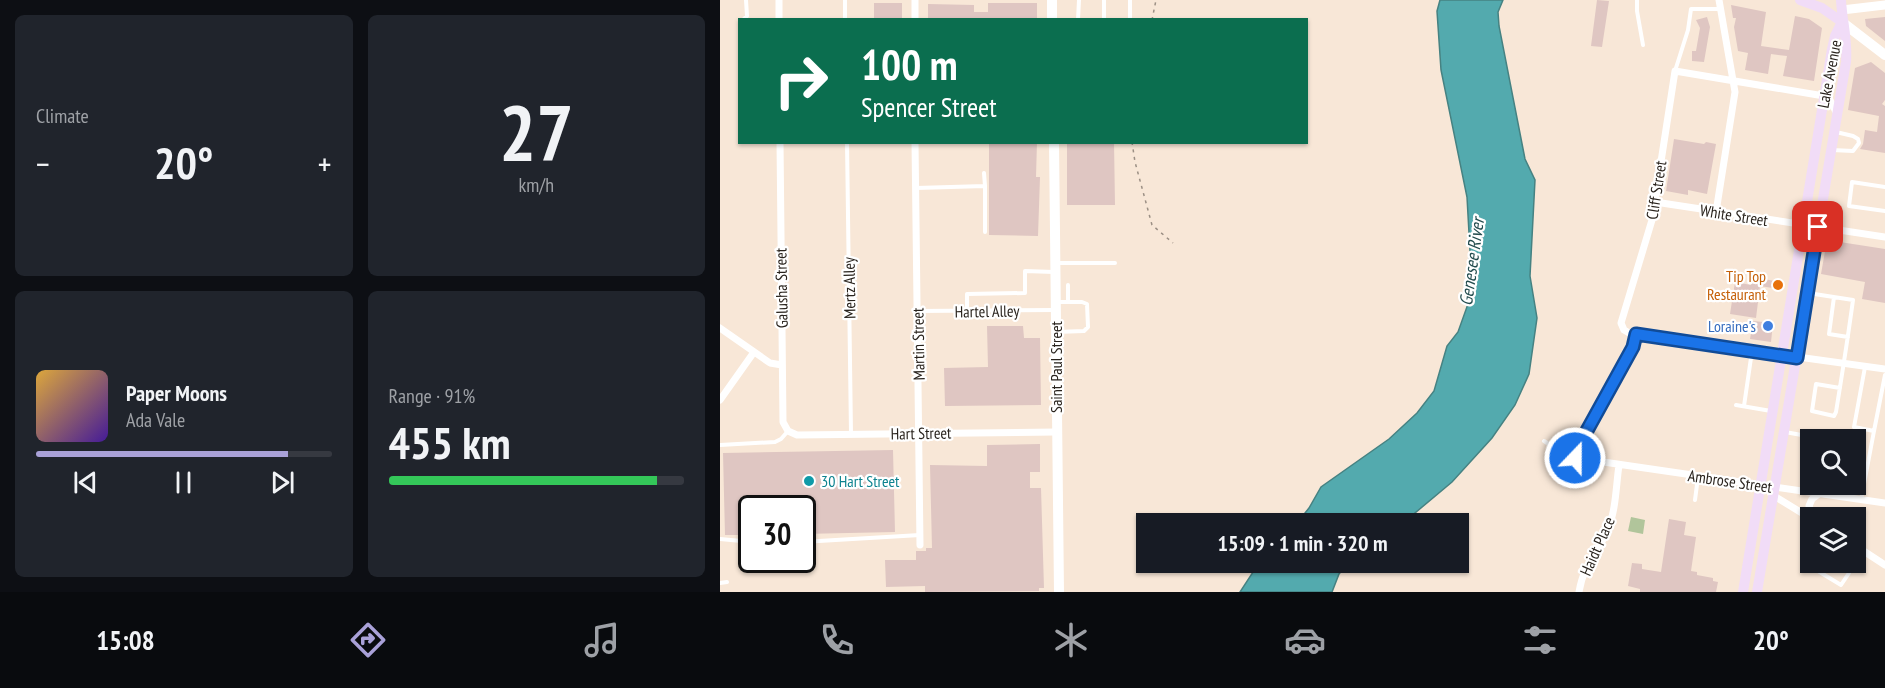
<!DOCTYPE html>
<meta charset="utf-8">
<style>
:root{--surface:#171b24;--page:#20242c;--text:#f1f3f6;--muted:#9ea1a6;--line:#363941;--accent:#a9a1d8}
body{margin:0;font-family:"PT Sans Narrow",sans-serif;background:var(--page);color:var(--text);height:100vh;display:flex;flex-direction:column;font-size:22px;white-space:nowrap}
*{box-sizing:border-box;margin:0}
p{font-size:20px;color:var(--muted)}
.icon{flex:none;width:33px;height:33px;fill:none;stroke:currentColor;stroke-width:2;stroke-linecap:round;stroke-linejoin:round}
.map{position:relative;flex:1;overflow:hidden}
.side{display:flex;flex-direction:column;gap:15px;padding:15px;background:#0d0f14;width:720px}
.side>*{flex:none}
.guide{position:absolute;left:18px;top:18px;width:570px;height:126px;border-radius:0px;box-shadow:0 2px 4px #0004;background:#0b6e4f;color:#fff;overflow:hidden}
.controls{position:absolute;left:1080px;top:429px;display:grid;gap:12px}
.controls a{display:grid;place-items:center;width:66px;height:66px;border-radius:0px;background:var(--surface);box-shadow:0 2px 4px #0004;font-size:30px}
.speed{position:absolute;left:18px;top:495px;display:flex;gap:12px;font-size:30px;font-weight:700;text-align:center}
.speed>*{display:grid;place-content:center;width:78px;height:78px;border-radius:50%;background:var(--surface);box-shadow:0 2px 4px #0004;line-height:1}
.speed .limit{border:3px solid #111;border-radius:9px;background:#fff;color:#111}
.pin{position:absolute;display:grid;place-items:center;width:51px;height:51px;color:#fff;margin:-26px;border-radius:12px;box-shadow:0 3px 9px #0006}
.me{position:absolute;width:66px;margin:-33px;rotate:22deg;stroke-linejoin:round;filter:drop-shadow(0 0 4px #0008)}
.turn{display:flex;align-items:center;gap:21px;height:126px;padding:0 24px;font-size:27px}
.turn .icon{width:78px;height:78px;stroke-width:2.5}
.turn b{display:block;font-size:42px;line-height:51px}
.big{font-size:45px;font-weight:600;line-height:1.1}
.side .tile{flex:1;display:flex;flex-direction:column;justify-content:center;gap:9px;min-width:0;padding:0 21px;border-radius:9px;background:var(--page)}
.side .dial{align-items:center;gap:0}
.dial b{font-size:78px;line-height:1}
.song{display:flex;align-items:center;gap:18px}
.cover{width:72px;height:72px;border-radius:9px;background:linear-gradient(135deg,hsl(40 70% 55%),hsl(260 70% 35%))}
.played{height:6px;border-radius:3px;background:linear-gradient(90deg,var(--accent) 85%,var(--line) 85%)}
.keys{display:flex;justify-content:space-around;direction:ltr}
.heat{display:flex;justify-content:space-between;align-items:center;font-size:33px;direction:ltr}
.charge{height:9px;border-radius:4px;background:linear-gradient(90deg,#34c759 91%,var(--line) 0)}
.side .tiles{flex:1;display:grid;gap:15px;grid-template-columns:repeat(2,1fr)}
.trip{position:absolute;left:416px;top:513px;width:333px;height:60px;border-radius:0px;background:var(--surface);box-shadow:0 2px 4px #0004;font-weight:600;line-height:60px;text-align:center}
.tab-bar{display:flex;height:96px;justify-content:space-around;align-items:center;background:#090b0e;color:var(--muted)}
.tab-bar .icon{width:42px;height:42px}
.tab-bar .current{color:var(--accent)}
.tab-bar b{font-size:27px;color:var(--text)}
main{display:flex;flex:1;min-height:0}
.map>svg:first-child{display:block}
.green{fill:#b1c59b}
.water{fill:#53aaae;stroke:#468282;stroke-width:1.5}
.building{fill:#dfc6c2}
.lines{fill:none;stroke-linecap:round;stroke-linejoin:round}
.path{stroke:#9b8f84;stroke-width:1.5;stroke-dasharray:3 4.5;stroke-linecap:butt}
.service{stroke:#fff;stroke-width:4}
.minor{stroke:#fff;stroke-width:7}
.tertiary{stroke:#fff;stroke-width:9}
.secondary{stroke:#fff;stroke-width:10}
.primary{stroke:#f1dcf7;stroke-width:10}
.route-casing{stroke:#114b97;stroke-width:15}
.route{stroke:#1a73e8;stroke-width:10}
.food-dot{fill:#e8710a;stroke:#fff;stroke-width:2}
.shop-dot{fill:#3f7fe0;stroke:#fff;stroke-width:2}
.culture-dot{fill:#0f9aa8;stroke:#fff;stroke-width:2}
.labels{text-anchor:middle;stroke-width:4.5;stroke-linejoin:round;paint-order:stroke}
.street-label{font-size:16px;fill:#29231d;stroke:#fff}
.food-label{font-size:16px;fill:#c56008;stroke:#fff;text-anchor:end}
.shop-label{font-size:16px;fill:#366cbe;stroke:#fff;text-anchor:end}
.culture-label{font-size:16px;fill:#0d838f;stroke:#fff;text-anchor:start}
.water-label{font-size:18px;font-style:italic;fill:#244c4e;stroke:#fff}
</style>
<main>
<section class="side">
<div class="tiles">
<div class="tile"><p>Climate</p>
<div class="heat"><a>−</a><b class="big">20°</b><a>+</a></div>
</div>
<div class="tile dial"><b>27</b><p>km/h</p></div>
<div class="tile">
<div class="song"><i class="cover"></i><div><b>Paper Moons</b><p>Ada Vale</p></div></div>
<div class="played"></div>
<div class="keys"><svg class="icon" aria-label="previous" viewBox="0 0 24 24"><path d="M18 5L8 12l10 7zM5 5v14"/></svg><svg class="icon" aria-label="pause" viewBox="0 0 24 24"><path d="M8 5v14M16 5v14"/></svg><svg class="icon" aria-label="next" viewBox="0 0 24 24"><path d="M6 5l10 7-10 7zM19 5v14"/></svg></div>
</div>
<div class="tile"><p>Range · 91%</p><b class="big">455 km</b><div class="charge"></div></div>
</div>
</section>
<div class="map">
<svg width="1165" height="592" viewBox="0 0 1165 592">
<rect width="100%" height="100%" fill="#f8e7d7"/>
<!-- green -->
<path class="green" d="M 911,517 L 925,520 L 923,534 L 908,531 Z"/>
<!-- water -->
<path class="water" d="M 720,0 L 783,0 L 778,12 L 779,26 L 805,159 L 815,180 L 810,276 L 817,318 L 809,374 L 795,405 L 772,438 L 732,482 L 683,523 L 577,523 L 589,508 L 601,487 L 669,439 L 697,413 L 714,391 L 727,346 L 738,332 L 748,304 L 747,275 L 750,251 L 747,197 L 721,70 L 717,11 Z
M 539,563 L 539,562 L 628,563 L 619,574 L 612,592 L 520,592 Z"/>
<!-- building -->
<path class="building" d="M 877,0 L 889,1 L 882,47 L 871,46 Z
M 154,3 L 182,3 L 182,20 L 154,18 Z
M 268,3 L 317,3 L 317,20 L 208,20 L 208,4 L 254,5 L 254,12 L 268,12 Z
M 1011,5 L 1046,12 L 1041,46 L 1069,50 L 1075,16 L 1089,19 L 1102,28 L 1094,81 L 1063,76 L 1067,56 L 1051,54 L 1048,74 L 1025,70 L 1028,53 L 1018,51 L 1014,27 L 1016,18 L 1013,18 Z
M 987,17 L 990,27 L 984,62 L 972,61 L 972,51 L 976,51 L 980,28 L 976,20 Z
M 1165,17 L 1165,41 L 1146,26 L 1145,19 Z
M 1151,62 L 1165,73 L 1165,100 L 1162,104 L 1165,106 L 1165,153 L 1140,149 L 1143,144 L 1145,130 L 1157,132 L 1159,116 L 1128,110 L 1135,68 Z
M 954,139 L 984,144 L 986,142 L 996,144 L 987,194 L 968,190 L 968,195 L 946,191 Z
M 269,142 L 317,142 L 316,177 L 320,177 L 318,236 L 269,235 Z
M 347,142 L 394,142 L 395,205 L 347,205 Z
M 1107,240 L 1165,249 L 1165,303 L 1142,299 L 1145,282 L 1101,274 Z
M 1033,277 L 1060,282 L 1059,289 L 1040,286 L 1036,318 L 1010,314 L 1015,282 L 1031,285 Z
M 1033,321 L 1053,323 L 1051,342 L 1030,339 Z
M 267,326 L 303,326 L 304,338 L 320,338 L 321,405 L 225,406 L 224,368 L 268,367 Z
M 320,444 L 320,472 L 310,472 L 310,488 L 321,488 L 324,588 L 319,588 L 319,591 L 205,592 L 205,586 L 166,587 L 165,560 L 196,560 L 196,551 L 206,551 L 206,548 L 212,548 L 210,465 L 267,466 L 267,445 Z
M 173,450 L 175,532 L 82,534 L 82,508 L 32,508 L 32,535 L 5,535 L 3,453 Z
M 949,519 L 966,522 L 964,535 L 976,537 L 971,571 L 977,572 L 977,575 L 993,578 L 993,581 L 998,582 L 996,592 L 920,592 L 920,589 L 908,586 L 912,563 L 922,564 L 922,569 L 941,572 Z"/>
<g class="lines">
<!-- path -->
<path class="path" d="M 432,20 L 436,0
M 412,142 L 415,162 L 432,225 L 453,243"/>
<!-- service -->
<path class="service" d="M 125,0 L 125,20
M 410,0 L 410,20
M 917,0 L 917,11 L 923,45
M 23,20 L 27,16 L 26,0
M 358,20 L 359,0
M 384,20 L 384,0
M 955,71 L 968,30 L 971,9 L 1001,9
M 127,142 L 131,434
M 1112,150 L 1133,151 L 1139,143 L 1138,139 L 1133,136 L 1116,132
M 265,186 L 265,232
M 1165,187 L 1132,182 L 1129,206 L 1165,211
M 196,188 L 265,186 L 264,173
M 336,263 L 395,263
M 1088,293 L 1133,300 C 1128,337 1122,375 1116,412 L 1114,416 L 1092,411 L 1096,384 L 1120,388
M 1114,297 L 1109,334 L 1128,337
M 348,302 L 348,285
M 197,311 L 335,310
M 247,311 L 247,294 L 305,293 L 305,271 L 334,272
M 336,332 L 364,331 L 368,327 L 367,304 L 362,302 L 338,302
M 1145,367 L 1134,427 L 1154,431 L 1165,375
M 1016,405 L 1051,411
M 1024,406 L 1032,351
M 1065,432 L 1109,440
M 824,441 L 847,456 L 856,458
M 0,445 L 55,442 L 61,439 L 68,431
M 975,500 L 978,477
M 1141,500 L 1154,431
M 0,539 L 32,542
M 82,542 L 200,535
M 1098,571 L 1121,585 L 1143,552
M 0,583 L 7,582"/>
<!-- minor -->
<path class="minor" d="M 59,0 L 59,20
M 195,0 L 195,20
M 1116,112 L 1110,100 L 1104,96 L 955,71 L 932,220 L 901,323 L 904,330 L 911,334 L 1165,369
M 60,142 L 63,422 L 68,431 L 77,435 L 336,432
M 195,142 L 200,545
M 935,202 L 1165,237
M 996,212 L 1015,92 L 999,0
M 0,328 L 50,363 L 62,365
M 916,334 L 913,347 L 859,445 L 856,458 L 1165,503
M 0,400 L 34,352
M 1051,494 L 1090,518
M 1095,518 L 1089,506 L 1092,499 L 1099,494
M 1136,546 L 1165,565
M 859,592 C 864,562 878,554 888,529 C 896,510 896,486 899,465"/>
<!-- tertiary -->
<path class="tertiary" d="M 1122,10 L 1165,5"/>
<!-- secondary -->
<path class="secondary" d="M 332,0 L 332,20
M 1122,22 L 1165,55
M 334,142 L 339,592"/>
<!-- primary -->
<path class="primary" d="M 1080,0 L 1102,8 L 1122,22
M 1023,592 L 1112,49 L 1115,36 L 1122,22
M 1037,592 L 1126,62 C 1128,41 1122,21 1121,0"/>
</g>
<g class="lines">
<defs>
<path id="route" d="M 855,458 L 859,445 L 913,347 L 916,334 L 1077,358 L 1098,227"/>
</defs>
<!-- route casing -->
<use href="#route" class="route-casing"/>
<!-- route -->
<use href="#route" class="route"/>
</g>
<!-- markers -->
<circle class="food-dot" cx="1058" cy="285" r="6"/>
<circle class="shop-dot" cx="1048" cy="326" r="6"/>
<circle class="culture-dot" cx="89" cy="481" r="6"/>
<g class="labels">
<!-- street labels -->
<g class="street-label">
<text transform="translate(1109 74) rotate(-79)" y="6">Lake Avenue</text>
<text transform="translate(936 190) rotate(-81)" y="6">Cliff Street</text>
<text transform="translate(1014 215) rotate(9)" y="6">White Street</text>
<text transform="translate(61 288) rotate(-91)" y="6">Galusha Street</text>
<text transform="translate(129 288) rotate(-91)" y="6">Mertz Alley</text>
<text transform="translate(267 311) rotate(-1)" y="6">Hartel Alley</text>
<text transform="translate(198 344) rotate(-91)" y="6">Martin Street</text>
<text transform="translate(336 367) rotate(-90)" y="6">Saint Paul Street</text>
<text transform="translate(201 433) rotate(-1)" y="6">Hart Street</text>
<text transform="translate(1010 481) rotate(8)" y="6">Ambrose Street</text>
<text transform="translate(877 546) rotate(-66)" y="6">Haidt Place</text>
</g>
<!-- food labels -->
<g class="food-label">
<text x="1046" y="282">Tip Top<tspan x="1046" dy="18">Restaurant</tspan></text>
</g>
<!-- shop labels -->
<g class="shop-label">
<text x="1036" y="332">Loraine's</text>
</g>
<!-- culture labels -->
<g class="culture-label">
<text x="101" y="487">30 Hart Street</text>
</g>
<!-- water labels -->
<g class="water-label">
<text transform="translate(752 262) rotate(-82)" y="6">Genesee River</text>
</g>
</g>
</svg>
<div class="controls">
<a><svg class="icon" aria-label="search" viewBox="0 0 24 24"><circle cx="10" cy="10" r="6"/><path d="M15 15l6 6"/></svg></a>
<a><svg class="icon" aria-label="layers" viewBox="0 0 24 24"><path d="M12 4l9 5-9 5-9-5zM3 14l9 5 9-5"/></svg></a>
</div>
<div class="speed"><div class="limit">30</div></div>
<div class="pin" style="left:1098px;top:227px;background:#d93025"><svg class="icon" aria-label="arrive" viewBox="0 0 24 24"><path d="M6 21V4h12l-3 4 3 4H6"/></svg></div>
<svg class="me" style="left:855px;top:458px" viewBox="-20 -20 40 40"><circle r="17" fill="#1a73e8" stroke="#fff" stroke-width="3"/><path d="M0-11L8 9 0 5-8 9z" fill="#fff"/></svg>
<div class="trip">15:09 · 1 min · 320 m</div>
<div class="guide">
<div class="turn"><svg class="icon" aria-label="right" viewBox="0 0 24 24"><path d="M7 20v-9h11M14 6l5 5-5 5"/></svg><div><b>100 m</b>Spencer Street</div></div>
</div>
</div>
</main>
<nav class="tab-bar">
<b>15:08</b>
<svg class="icon current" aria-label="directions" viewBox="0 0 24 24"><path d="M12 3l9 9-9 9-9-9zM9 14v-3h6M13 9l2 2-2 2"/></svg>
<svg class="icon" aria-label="music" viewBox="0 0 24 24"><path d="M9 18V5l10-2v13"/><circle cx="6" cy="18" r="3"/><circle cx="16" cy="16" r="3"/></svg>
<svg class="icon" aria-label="phone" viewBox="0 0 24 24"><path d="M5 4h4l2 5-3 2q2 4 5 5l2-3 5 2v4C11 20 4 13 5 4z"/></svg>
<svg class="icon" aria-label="climate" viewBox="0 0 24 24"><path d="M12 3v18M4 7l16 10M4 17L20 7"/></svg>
<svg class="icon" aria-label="car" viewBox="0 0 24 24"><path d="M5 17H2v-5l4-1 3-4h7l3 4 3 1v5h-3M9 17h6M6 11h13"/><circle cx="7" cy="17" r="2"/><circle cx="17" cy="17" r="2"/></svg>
<svg class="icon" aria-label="filters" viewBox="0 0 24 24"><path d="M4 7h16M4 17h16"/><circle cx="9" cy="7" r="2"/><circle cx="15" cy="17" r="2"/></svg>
<b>20°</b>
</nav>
